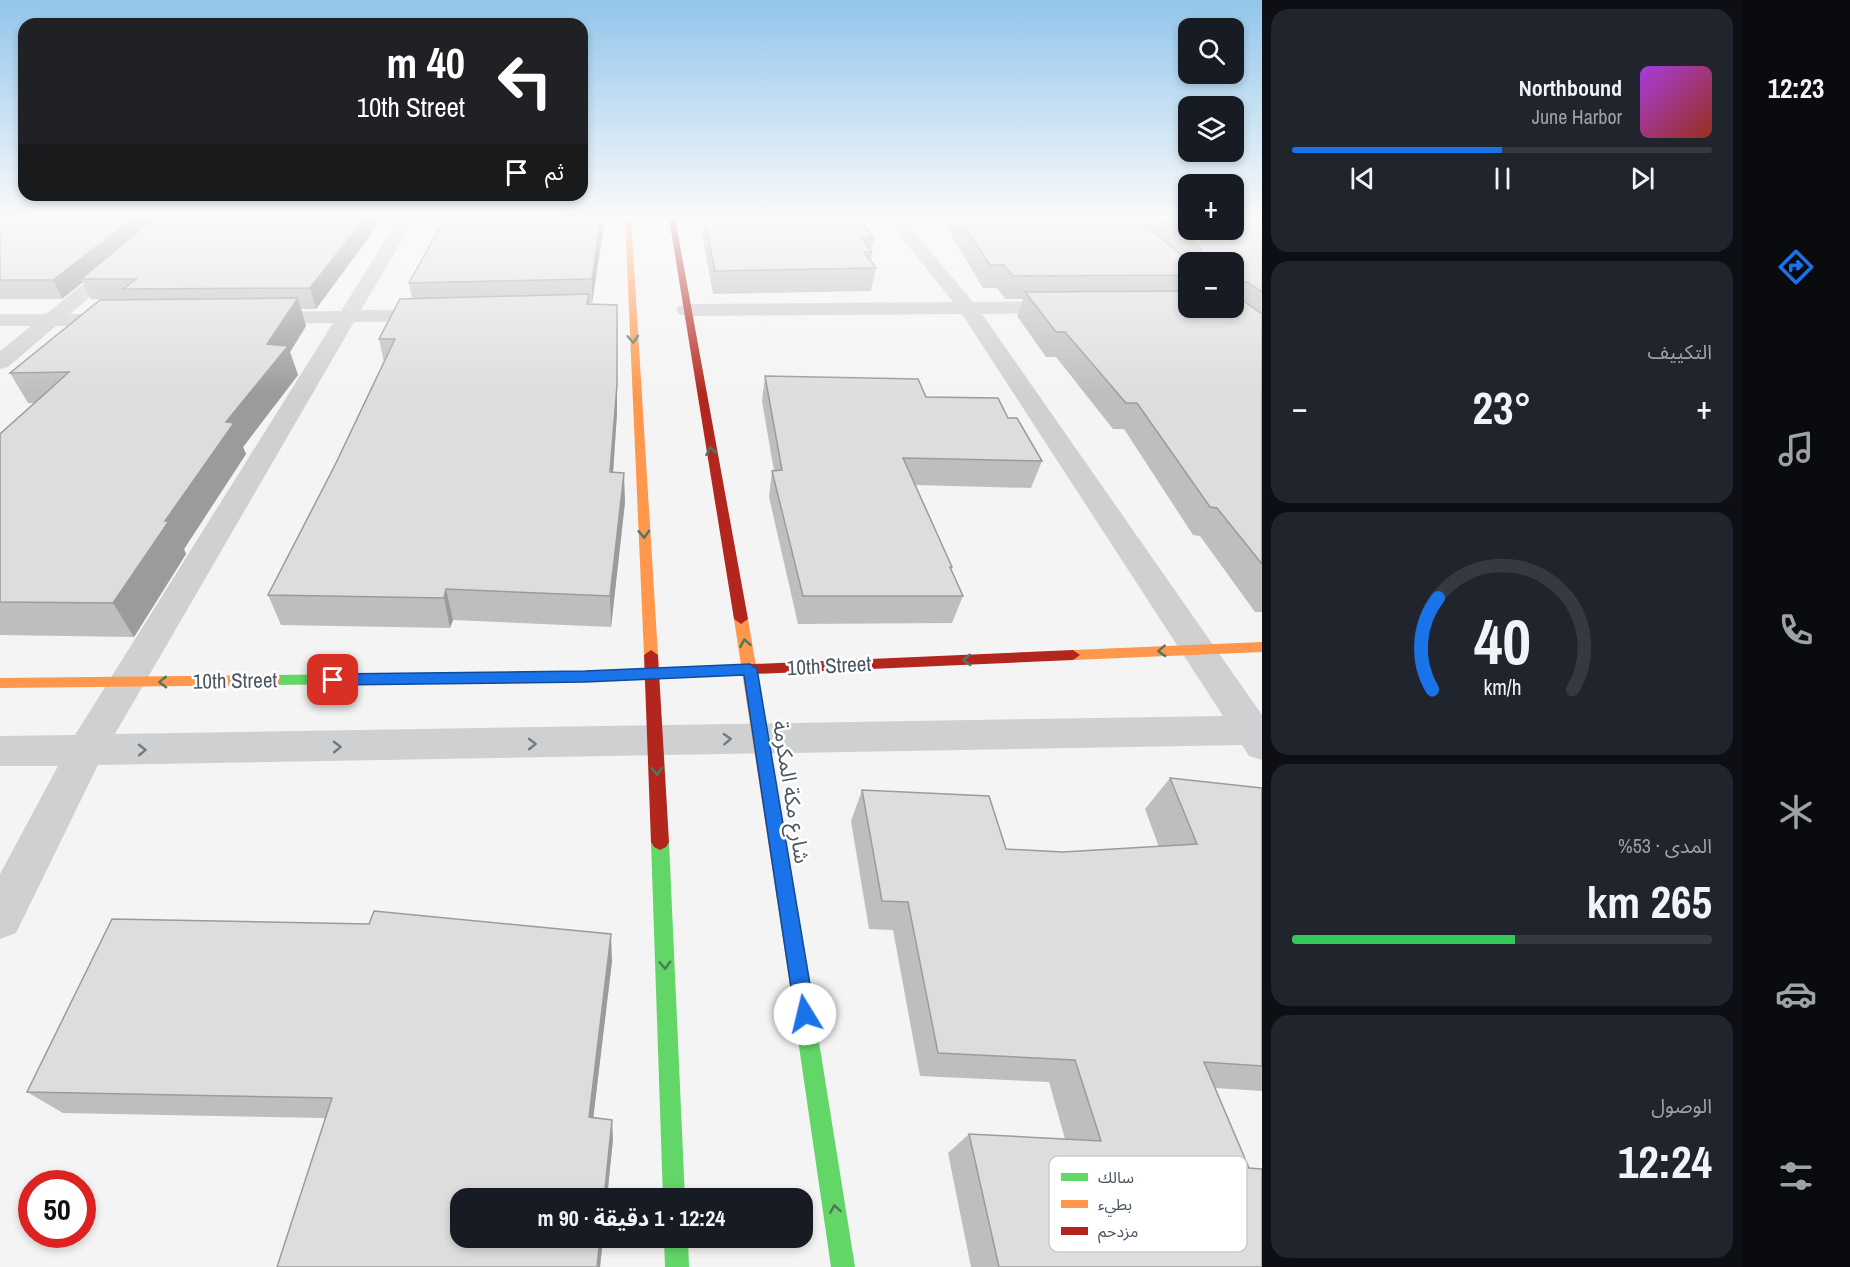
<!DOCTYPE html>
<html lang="ar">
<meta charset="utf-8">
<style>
:root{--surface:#171b24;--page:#20242c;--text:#f1f3f6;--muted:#9ea1a6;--line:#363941;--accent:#1a73e8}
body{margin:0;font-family:"Archivo Narrow","Noto Sans Arabic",sans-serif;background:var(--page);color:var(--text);direction:rtl;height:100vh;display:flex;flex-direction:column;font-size:22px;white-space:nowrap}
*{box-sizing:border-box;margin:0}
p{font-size:20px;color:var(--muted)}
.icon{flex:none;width:33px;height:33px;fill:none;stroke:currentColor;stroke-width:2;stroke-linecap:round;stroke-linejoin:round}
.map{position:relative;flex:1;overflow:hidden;direction:ltr}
.details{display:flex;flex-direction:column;gap:9px;padding:9px;background:#0d0f14;width:480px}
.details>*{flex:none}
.hud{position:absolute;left:18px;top:18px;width:570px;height:183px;border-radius:18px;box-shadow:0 3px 9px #0003;direction:rtl;background:#202124;color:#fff;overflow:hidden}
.tools{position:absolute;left:1178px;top:18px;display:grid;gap:12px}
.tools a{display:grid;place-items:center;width:66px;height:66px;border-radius:12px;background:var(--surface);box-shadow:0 3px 9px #0003;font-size:30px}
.speed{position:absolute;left:18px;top:1170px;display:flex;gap:12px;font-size:30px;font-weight:700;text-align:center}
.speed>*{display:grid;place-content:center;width:78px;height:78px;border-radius:50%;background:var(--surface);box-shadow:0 3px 9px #0003;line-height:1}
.speed .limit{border:9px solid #d22;background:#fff;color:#111}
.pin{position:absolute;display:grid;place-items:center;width:51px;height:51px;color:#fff;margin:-26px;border-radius:12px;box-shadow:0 3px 9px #0006}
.me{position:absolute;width:66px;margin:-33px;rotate:351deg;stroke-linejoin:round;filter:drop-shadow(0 0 4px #0008)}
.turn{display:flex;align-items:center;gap:21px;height:126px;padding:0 24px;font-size:27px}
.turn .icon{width:78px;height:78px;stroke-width:2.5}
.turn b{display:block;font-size:42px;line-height:51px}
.then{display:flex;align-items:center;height:57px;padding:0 24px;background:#0003;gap:12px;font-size:22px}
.big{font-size:45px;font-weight:700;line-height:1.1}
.details .tile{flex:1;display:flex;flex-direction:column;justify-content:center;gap:9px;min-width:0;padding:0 21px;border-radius:18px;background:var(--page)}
.details .dial{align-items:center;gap:0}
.dial svg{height:156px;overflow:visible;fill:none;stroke:var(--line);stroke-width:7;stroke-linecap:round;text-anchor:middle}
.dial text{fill:var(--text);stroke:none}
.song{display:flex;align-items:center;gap:18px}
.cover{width:72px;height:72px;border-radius:9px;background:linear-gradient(135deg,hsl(280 70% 55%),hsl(10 70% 35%))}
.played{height:6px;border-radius:3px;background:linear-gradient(90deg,var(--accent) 50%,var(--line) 50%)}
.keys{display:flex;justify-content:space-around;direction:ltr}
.heat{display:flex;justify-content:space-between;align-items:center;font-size:33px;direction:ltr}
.charge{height:9px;border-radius:4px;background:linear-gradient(90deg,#34c759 53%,var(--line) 0)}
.trip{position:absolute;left:450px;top:1188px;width:363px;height:60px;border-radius:18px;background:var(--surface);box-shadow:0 3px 9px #0003;font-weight:700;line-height:60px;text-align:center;direction:rtl}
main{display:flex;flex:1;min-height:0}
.tabs{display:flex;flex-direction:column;width:108px;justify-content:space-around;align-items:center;background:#090b0e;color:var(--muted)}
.tabs .icon{width:42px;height:42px}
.tabs .active{color:var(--accent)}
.tabs b{font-size:27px;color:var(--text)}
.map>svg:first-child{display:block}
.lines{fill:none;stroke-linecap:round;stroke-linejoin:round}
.street{fill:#ced0d2;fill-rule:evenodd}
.fast{fill:#63d668;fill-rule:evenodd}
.slow{fill:#ff974d;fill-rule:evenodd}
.jam{fill:#b3261e;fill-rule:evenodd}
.wall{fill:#bebebf;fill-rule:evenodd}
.shaded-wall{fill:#9b9b9b}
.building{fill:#ddddde;stroke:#9b9b9b;stroke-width:1.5}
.oneway{stroke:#507663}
.oneway2{stroke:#727b83}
.route{fill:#1a73e8;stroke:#114b97;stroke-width:1.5}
.labels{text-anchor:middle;stroke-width:5;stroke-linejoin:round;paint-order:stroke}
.street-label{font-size:21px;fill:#4a5661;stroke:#fff}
.key{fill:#fff;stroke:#c9ccd0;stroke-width:1.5}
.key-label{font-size:16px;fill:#4a5661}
</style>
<main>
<nav class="tabs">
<b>12:23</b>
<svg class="icon active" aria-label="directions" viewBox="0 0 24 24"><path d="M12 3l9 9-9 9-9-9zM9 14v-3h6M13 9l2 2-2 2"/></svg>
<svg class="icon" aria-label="music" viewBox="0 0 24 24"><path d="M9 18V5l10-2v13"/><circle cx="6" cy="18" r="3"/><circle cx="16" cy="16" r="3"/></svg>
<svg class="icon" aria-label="phone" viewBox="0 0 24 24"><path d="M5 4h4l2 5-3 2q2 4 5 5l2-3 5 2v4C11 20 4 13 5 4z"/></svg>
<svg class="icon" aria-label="climate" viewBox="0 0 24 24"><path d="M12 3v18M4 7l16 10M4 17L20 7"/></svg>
<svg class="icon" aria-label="car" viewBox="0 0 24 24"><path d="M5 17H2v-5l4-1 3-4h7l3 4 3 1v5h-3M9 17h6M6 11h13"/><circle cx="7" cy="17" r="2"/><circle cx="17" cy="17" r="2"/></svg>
<svg class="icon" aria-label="filters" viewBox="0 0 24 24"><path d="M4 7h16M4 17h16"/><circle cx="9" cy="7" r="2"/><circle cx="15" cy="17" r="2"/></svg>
</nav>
<section class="details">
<div class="tile">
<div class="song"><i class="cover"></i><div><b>Northbound</b><p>June Harbor</p></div></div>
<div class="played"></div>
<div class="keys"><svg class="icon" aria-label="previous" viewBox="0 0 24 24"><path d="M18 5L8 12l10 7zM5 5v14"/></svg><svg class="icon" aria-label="pause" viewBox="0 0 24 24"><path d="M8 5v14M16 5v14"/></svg><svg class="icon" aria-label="next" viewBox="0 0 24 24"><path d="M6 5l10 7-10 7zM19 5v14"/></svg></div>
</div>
<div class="tile"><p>التكييف</p>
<div class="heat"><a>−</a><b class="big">23°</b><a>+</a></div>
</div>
<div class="tile dial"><svg viewBox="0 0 100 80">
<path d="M14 69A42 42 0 1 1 86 69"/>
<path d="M14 69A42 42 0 0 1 17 22" stroke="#1a73e8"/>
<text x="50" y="56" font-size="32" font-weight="700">40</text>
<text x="50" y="72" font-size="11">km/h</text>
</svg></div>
<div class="tile"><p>المدى · 53%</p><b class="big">265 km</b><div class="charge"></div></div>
<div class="tile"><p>الوصول</p><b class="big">12:24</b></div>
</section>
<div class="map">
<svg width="1262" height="1267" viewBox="0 0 1262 1267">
<rect width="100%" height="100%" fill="#f4f4f4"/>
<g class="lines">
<!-- street -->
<path class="street" d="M 165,218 L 183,218 L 70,314 L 118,314 L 125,316 L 128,320 L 125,324 L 56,326 L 8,367 L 0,369 L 0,351 L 31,326 L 0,326 L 0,314 L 46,314 Z
M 399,218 L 415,218 L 361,310 L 436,309 L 443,311 L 446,315 L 443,319 L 436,321 L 354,322 L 115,734 L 1223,716 L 962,314 L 686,316 L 679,314 L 676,310 L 679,306 L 686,304 L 953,302 L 886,218 L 902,218 L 973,302 L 1065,301 L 1075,307 L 1065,313 L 982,314 L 1262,715 L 1262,760 L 1249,756 L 1242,745 L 98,765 L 16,933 L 0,939 L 0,874 L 58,766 L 0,766 L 0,736 L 75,735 L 333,323 L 260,324 L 253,322 L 250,318 L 253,314 L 260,312 L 341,311 Z"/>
<!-- fast -->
<path class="fast" d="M 709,666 L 714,667 L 716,671 L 714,675 L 709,676 L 585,681 L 274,685 L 269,684 L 267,680 L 269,676 L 274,675 L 585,671 Z
M 660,834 L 666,837 L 669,842 L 685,1198 L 663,1198 L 651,842 L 654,837 Z
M 802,988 L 809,991 L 812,998 L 855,1267 L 831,1267 L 792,998 L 795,991 Z
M 664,1238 L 688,1238 L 689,1267 L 665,1267 Z"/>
<!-- slow -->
<path class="slow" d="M 625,218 L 631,218 L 658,655 L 651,660 L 644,655 Z
M 741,614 L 748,619 L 812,998 L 809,1005 L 802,1008 L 795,1005 L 792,998 L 734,619 Z
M 1262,642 L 1262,652 L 1073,660 L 1066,655 L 1073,650 Z
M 274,675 L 279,676 L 281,680 L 279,684 L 274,685 L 0,688 L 0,678 Z"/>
<!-- jam -->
<path class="jam" d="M 669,218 L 675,218 L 748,619 L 741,624 L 734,619 Z
M 651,650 L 658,655 L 669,842 L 666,847 L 660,850 L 654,847 L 651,842 L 644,655 Z
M 1073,650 L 1080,655 L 1073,660 L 709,676 L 704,675 L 702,671 L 704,667 L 709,666 Z"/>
</g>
<!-- wall -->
<path class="wall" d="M 0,218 L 383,218 L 316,309 L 301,309 L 306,326 L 290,352 L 298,375 L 243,447 L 246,454 L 184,549 L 186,554 L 134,637 L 0,635 L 0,434 L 35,403 L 28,403 L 10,373 L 118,300 L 91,299 L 83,282 L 62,299 L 0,299 Z
M 605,218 L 592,303 L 589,303 L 589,304 L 617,330 L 617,413 L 613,473 L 625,502 L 611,627 L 453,620 L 450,628 L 281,625 L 268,595 L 335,465 L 384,362 L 379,339 L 412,298 L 409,283 Z
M 704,218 L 874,238 L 871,250 L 872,252 L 871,261 L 876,268 L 871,291 L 713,294 L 703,239 Z
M 941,218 L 1262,218 L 1262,612 L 1255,612 L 1200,536 L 1193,535 L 1124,429 L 1113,429 L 1056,357 L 1046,357 L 1017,316 L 1023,299 L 1005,299 L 997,288 L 983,288 ZM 1188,262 L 1233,262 L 1233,308 L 1188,308 Z
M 765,376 L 926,397 L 1008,418 L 1042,461 L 1031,488 L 915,485 L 952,567 L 951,570 L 963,596 L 952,623 L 798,624 L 769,497 L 772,471 L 774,471 L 762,401 Z
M 1170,778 L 1262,788 L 1262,1091 L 1215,1088 L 1262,1267 L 971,1267 L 948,1153 L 969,1134 L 1065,1139 L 1049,1082 L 920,1076 L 893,930 L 869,929 L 851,821 L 862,790 L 1006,849 L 1063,852 L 1159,847 L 1145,809 Z
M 612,961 L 593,1118 L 613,1139 L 607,1198 L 460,1198 L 460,1238 L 603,1238 L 600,1267 L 277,1267 L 325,1118 L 63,1113 L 27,1092 Z"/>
<!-- shaded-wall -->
<path class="shaded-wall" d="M 134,218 L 162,218 L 81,279 L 83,282 L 62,299 L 53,280 Z
M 365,218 L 383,218 L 316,309 L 310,288 Z
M 601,218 L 605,218 L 592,303 L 592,279 Z
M 298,298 L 306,326 L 290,352 L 298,375 L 243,447 L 246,454 L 184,549 L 186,554 L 134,637 L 113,603 L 226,422 L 267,344 Z
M 617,330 L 617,413 L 611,502 L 610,472 Z
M 624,473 L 625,502 L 611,627 L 610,596 Z
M 446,589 L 453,620 L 450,628 L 444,598 Z
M 611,934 L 612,961 L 591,1137 L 589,1117 Z
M 612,1120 L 613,1139 L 607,1198 L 604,1198 Z
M 600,1238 L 603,1238 L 600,1267 L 597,1267 Z"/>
<!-- building -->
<path class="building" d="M 0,218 L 134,218 L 53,280 L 0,280 Z
M 155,218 L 365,218 L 310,288 L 123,289 L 136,279 L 81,279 Z
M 445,218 L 601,218 L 592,279 L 409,283 Z
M 704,218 L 859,218 L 874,238 L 862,238 L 872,252 L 864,252 L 876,268 L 715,271 Z
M 959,218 L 1136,218 L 1190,262 L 1193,262 L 1188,262 L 1188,275 L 1013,276 L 1004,265 L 990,265 Z
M 1162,218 L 1188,218 L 1188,230 L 1233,230 L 1233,218 L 1262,218 L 1262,292 L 1247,282 L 1233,282 L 1233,262 L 1200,262 L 1201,248 Z
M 1188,291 L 1188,308 L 1233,308 L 1233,294 L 1262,314 L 1262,564 L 1217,508 L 1210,507 L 1137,403 L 1126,403 L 1065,332 L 1056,332 L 1025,292 Z
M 589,294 L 587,304 L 617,305 L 617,385 L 610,472 L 624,473 L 610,596 L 446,589 L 444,598 L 268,595 L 335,465 L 395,339 L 379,339 L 400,299 Z
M 298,298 L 267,344 L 288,346 L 226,422 L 234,423 L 165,521 L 169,521 L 113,603 L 0,602 L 0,434 L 69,372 L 10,373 L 100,300 Z
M 765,376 L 918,379 L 926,397 L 998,398 L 1008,418 L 1017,418 L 1042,461 L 903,458 L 952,567 L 950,567 L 963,596 L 803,596 L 772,471 L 782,470 Z
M 1170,778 L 1262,788 L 1262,1066 L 1204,1062 L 1249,1168 L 1262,1169 L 1262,1267 L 999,1267 L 969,1134 L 1101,1141 L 1075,1060 L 938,1053 L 908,902 L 882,901 L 862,790 L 989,796 L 1006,849 L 1063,852 L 1197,844 Z
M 374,911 L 611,934 L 589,1117 L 612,1120 L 604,1198 L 460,1198 L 460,1238 L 600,1238 L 597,1267 L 277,1267 L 332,1098 L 27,1092 L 112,919 L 369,924 Z"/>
<!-- one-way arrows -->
<defs><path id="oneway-chevron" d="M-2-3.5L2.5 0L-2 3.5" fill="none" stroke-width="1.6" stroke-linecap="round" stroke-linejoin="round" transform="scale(1.5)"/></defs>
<g class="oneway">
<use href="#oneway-chevron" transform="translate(633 339) rotate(87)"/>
<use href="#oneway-chevron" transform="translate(711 451) rotate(-100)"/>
<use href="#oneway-chevron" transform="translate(644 534) rotate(87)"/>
<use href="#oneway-chevron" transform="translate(745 643) rotate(-100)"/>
<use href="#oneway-chevron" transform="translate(1162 651) rotate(177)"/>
<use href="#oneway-chevron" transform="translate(967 660) rotate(177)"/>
<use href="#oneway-chevron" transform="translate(163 682) rotate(179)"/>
<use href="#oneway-chevron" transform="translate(657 771) rotate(88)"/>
<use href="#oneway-chevron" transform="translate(665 965) rotate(88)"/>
<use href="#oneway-chevron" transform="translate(835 1209) rotate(-99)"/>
</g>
<g class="oneway2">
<use href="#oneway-chevron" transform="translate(727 739) rotate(-3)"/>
<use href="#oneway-chevron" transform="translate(532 744) rotate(-1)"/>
<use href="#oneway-chevron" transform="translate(337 747) rotate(-1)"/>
<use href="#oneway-chevron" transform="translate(142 750) rotate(-1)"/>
</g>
<!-- sky -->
<linearGradient id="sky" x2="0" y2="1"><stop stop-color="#91c6eb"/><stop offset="0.55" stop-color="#fafafa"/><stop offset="1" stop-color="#fafafa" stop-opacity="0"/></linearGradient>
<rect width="1262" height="395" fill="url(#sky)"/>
<!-- route -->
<path class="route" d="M 750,664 L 757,669 L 815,1014 L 812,1021 L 805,1024 L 797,1021 L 795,1014 L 744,675 L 585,682 L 333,685 L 326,680 L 333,674 L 585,671 Z"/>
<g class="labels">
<!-- street labels -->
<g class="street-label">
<text transform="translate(829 666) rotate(-3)" y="7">10th Street</text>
<text transform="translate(235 681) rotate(-1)" y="7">10th Street</text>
<text transform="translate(791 792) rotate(81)" y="7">شارع مكة المكرمة</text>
</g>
</g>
<!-- legend -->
<rect x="1049" y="1156" width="198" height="96" rx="9" class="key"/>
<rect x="1061" y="1173" width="27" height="8" fill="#63d668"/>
<rect x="1061" y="1200" width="27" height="8" fill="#ff974d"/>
<rect x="1061" y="1227" width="27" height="8" fill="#b3261e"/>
<g class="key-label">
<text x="1098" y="1183">سالك</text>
<text x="1098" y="1210">بطيء</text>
<text x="1098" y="1237">مزدحم</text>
</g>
</svg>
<div class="tools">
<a><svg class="icon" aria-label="search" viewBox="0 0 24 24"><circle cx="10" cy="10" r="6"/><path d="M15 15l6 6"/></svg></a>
<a><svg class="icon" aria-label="layers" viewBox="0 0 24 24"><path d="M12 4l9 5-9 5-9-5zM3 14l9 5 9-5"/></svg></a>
<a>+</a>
<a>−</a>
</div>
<div class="speed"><div class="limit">50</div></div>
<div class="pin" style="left:333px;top:680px;background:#d93025"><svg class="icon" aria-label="arrive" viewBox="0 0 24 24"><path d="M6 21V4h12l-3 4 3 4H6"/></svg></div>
<svg class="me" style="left:805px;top:1014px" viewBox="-20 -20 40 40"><circle r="19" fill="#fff"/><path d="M0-13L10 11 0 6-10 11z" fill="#1a73e8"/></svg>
<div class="trip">12:24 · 1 دقيقة · 90 m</div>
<div class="hud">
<div class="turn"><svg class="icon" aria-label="left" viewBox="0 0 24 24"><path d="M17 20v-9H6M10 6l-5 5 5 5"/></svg><div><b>40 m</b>10th Street</div></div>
<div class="then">ثم<svg class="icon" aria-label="arrive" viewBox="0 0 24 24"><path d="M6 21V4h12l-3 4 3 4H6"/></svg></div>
</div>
</div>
</main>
